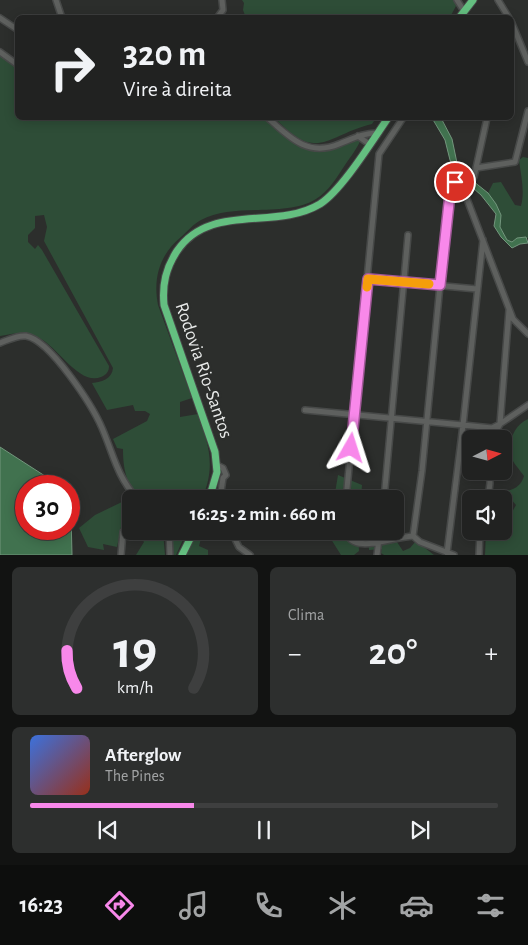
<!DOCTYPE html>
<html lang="pt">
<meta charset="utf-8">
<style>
:root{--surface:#212221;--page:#2d2f2e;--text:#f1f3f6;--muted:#a2a4a5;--line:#3e3f3f;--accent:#f888ea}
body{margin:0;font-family:"Alegreya Sans",sans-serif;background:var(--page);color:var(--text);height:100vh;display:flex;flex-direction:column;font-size:19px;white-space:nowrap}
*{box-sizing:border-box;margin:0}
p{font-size:16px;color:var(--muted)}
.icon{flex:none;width:28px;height:28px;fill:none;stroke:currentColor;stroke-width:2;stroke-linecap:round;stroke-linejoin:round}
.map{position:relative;height:555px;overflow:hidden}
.drawer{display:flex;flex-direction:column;gap:12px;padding:12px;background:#121312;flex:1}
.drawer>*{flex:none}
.banner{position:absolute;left:15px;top:15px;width:499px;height:105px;border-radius:8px;box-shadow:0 2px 12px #0003,0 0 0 1px var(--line);background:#212221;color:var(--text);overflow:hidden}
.needle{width:32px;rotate:84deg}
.tools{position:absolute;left:462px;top:430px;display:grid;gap:10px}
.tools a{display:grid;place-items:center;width:50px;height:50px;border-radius:8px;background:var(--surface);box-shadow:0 2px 12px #0003,0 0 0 1px var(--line);font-size:25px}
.speed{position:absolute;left:15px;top:475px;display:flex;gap:10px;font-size:25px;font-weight:700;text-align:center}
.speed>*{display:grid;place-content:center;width:65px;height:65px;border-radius:50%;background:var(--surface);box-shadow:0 2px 12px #0003,0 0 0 1px var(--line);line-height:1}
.speed .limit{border:8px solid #d22;background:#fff;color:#111}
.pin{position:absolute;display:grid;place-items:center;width:42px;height:42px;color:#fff;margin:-21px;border:2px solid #fff;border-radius:50%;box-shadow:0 1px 5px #0007}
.me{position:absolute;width:55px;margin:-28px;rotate:6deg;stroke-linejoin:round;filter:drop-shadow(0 0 4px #0008)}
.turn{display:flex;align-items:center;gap:18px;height:105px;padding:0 25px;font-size:22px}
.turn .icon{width:65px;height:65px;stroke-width:2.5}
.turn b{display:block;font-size:35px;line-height:42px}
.big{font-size:38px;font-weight:700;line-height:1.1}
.drawer .card{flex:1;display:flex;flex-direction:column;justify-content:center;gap:8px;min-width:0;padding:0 18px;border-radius:8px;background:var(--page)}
.drawer .dial{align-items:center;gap:0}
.dial svg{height:130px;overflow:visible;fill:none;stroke:var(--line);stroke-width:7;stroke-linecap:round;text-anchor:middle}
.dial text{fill:var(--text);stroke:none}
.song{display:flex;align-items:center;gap:15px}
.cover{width:60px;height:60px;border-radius:8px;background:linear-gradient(135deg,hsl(220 70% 55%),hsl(10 70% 35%))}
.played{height:5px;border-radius:2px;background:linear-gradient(90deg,var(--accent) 35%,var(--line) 35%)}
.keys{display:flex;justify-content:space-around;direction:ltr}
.heat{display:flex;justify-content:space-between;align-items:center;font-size:28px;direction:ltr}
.drawer .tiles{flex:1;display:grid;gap:12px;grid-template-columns:1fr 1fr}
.card:last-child{grid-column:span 2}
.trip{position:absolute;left:122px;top:490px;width:282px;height:50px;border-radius:8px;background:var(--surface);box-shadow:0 2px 12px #0003,0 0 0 1px var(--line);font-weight:700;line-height:50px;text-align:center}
.tab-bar{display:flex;height:80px;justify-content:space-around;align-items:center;background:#0d0e0d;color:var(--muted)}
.tab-bar .icon{width:35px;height:35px}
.tab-bar .on{color:var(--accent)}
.tab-bar b{font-size:22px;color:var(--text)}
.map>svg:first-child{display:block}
.green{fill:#2e4d37}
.water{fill:#41724f;stroke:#73967d}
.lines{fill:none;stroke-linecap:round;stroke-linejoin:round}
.minor-casing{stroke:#474948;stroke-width:8}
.highway-casing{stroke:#474948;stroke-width:9}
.minor{stroke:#5e605e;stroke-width:5}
.highway{stroke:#64bf80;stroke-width:7}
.route-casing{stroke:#a15898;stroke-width:12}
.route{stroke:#f888ea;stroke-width:9}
.slow{stroke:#f59e0b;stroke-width:9}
.labels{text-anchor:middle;stroke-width:4.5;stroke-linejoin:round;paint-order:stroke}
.street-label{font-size:19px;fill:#e8eae9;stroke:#2c2e2c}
</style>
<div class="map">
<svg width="528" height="555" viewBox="0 0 528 555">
<rect width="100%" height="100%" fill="#2c2e2c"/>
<!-- green -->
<path class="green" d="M 242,0 L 454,0 L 456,6 L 450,17 L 246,18 L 243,10 L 244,3 Z
M 0,55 L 17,66 L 18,118 L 267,118 L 299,146 L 319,151 L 358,138 L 360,141 C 359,145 350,158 345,165 C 337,177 329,191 316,199 C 286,218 233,202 201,220 C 193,224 187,232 181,237 C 159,255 153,279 158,305 L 192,398 L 180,402 L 180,417 L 198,414 C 209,446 216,466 202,499 L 141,499 C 126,485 123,468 123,449 L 117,448 L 113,439 L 147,421 L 150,414 L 145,411 L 135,411 L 133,405 L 107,410 L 93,385 L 92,383 C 102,382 112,379 113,368 L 44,241 L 47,227 L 44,215 L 35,216 L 35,228 L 28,235 L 28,242 L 35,249 L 38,245 L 42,250 L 109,366 C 109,372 106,375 101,377 C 80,386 58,348 41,339 C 27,330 16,333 0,336 Z
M 275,118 L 376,118 L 372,124 C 326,135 318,164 275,118 Z
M 523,157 L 528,158 L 528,238 L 517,238 L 512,242 L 507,240 L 500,227 L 501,215 L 488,193 L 493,183 L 501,182 L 515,205 L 521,206 C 525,191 521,176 519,160 Z
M 528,419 L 528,555 L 485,555 L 486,531 L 504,531 L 504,522 L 507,521 L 516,505 L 510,498 L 502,498 L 502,492 C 513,490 521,487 524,476 C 520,470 512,462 511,456 C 508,441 514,425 528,419 Z
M 338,475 L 362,485 L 361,499 L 334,499 Z
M 124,501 L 131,521 L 131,530 L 121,527 L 117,547 L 103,544 L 104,550 L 88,547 L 79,528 L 95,515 Z
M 396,527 L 402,530 L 397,542 L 403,551 L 410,548 L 416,541 L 434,555 L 384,555 L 381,553 L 382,549 L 369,550 L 368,533 L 358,535 L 359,551 L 354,555 L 341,555 L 329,536 L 330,531 L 396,531 Z
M 136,531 L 163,531 L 165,555 L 136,555 L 144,542 Z
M 169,531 L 187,531 L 176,555 L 171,555 Z
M 196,531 L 203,531 L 199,546 L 208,550 L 208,555 L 184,555 Z"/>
<!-- water -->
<path class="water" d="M 432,118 L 441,118 L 452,139 L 457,163 L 463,173 L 488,193 L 496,204 L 501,215 L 500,227 L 507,240 L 512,242 L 517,238 L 526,237 L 528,243 L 520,244 L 512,248 L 501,237 L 494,226 L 496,214 L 481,195 L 458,175 L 450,160 L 445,140 Z
M 0,447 L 45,476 L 52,486 L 26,486 L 26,529 L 69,529 L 69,512 L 71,515 L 72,555 L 0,555 Z"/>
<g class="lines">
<defs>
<path id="minor" d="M 56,0 L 62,18
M 457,0 L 464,11
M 498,0 L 509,18
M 0,18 L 18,30
M 217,18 L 223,10 L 222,0
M 511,21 L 528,62
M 0,52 L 18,65
M 268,118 C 290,138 308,157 339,144 C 352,139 363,133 377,133
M 487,118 L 474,177 L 465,194 L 513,319 L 528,334
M 358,136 L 369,144
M 476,168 L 515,162 L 528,111
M 483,240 L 463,425 L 492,428 L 500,424 L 509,310
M 368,279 L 477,289
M 0,343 C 8,340 17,335 26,336 C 50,340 92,405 102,428 C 114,456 116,474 137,499
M 305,410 L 463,425 L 447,553
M 492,439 L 500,424 L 528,405
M 217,465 L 223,468 L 226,475 L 223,478 L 220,499
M 346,499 L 379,154 L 403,118
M 384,499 L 408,235
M 488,499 L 490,483 L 489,471
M 169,531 L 170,555
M 231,531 L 239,547 L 250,555
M 345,531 C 354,555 387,538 413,536
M 121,555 L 123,532
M 377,555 L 380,531
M 454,555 L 420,542 L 413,536 L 422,471 L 440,285 L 452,183 L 459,183 L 465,194
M 479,555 L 480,531"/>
<path id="highway" d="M 459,18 L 473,0
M 209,499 L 217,472 L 215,452 L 164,305 C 162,284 166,268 177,251 C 210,202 275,231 320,204 C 342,190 372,141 388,118
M 182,555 L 194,531"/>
</defs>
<!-- minor casing -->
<use href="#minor" class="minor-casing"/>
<!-- highway casing -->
<use href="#highway" class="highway-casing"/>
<!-- minor -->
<use href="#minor" class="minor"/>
<!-- highway -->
<use href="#highway" class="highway"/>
</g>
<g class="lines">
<defs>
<path id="route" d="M 351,448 L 368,279 L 440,285 L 451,185 L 455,182"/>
</defs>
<!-- route casing -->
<use href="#route" class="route-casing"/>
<!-- route -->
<use href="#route" class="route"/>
<!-- slow -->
<path class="slow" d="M 367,287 L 368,279 L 429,284"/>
</g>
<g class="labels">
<!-- street labels -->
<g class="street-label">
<text transform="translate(205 370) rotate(71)" y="7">Rodovia Rio-Santos</text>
</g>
</g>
</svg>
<div class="tools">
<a><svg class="needle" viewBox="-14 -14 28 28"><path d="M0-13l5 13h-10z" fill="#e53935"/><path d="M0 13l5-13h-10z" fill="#a2a4a5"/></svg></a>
<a><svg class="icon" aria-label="sound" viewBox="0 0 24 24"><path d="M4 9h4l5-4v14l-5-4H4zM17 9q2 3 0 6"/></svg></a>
</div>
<div class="speed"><div class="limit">30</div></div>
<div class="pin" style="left:455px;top:182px;background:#d93025"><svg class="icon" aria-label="arrive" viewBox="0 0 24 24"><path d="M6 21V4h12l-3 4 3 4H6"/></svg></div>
<svg class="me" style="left:351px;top:448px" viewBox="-20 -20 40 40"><path d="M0-17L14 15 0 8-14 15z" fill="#f888ea" stroke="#fff" stroke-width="4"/></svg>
<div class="trip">16:25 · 2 min · 660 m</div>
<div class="banner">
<div class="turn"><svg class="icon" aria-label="right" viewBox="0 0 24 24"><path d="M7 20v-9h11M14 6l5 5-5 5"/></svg><div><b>320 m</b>Vire à direita</div></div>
</div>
</div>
<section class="drawer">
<div class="tiles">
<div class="card dial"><svg viewBox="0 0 100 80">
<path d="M14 69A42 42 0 1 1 86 69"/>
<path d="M14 69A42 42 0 0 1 8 46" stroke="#f888ea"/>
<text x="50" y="56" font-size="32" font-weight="700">19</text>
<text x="50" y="72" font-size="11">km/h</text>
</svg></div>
<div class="card"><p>Clima</p>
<div class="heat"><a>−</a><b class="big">20°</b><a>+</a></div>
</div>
<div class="card">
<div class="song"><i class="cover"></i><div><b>Afterglow</b><p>The Pines</p></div></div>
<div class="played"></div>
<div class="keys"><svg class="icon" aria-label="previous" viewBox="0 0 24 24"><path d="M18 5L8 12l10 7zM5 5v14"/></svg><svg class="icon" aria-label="pause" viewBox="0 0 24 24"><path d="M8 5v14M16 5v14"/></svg><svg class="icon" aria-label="next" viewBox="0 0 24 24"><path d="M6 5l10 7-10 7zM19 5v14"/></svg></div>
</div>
</div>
</section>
<nav class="tab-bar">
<b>16:23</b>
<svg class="icon on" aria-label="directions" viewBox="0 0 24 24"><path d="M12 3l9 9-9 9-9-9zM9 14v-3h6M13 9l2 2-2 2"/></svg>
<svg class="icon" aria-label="music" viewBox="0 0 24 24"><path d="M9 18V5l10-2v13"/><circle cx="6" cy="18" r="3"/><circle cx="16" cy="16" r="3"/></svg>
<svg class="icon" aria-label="phone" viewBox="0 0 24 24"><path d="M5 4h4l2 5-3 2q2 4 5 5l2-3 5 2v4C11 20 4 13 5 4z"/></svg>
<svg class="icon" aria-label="climate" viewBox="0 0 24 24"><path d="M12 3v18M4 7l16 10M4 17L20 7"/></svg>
<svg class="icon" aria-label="car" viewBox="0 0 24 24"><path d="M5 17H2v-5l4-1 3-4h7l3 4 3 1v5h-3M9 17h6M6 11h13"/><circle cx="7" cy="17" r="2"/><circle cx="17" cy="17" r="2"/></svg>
<svg class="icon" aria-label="filters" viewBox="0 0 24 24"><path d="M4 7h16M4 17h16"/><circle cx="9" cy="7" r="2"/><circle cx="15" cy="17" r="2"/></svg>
</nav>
